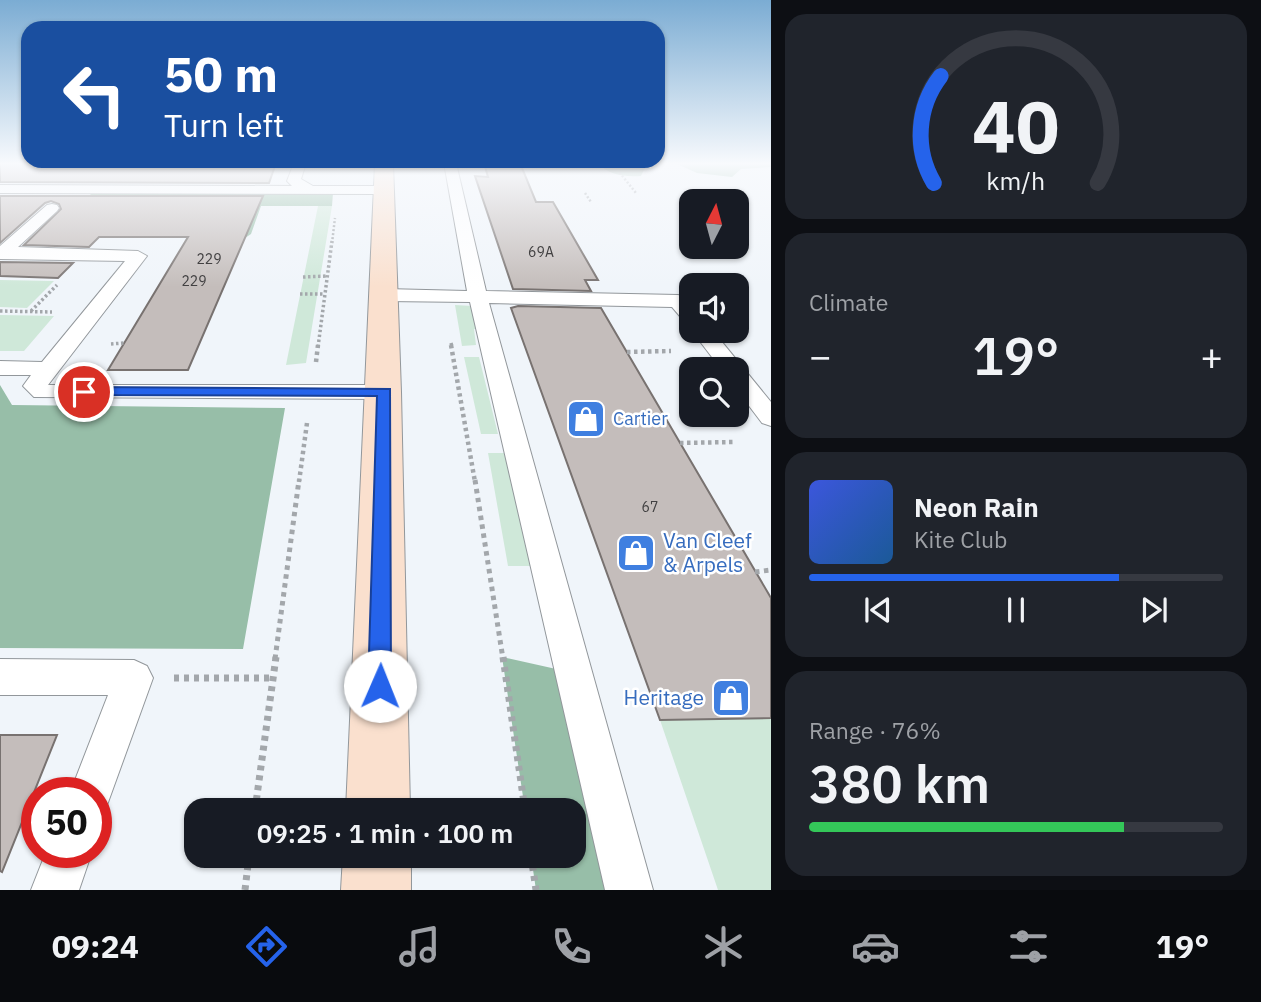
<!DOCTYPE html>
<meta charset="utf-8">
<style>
:root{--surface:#171b24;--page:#20242c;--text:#f1f3f6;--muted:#9ea1a6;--line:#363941;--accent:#2563eb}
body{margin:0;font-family:"IBM Plex Sans",sans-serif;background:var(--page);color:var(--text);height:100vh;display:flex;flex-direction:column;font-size:26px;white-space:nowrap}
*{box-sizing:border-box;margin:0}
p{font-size:23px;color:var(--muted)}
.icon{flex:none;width:38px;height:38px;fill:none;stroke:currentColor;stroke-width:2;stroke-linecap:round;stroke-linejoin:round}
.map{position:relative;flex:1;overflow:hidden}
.panel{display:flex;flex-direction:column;gap:14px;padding:14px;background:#0d0f14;width:490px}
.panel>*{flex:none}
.hud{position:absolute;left:21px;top:21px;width:644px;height:147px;border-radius:21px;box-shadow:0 2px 5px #0004;background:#1a4fa0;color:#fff;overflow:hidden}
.needle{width:46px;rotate:6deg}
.controls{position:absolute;left:679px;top:189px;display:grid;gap:14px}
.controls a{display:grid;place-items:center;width:70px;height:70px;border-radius:14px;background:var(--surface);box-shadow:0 2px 5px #0004;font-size:35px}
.speed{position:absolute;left:21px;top:777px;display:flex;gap:14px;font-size:35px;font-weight:700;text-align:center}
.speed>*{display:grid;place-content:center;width:91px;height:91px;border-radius:50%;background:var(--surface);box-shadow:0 2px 5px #0004;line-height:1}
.speed .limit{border:10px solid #d22;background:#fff;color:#111}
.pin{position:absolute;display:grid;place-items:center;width:60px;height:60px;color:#fff;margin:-30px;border:4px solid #fff;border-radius:50%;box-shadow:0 2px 7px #0007}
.me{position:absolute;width:77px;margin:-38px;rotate:1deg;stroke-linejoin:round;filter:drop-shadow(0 0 5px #0008)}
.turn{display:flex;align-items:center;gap:24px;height:147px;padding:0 28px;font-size:32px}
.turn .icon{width:91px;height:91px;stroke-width:2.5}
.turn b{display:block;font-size:49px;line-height:60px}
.big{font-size:52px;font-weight:600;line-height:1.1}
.panel .card{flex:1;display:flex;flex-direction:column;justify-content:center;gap:10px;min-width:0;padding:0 24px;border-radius:21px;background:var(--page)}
.panel .dial{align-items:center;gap:0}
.dial svg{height:182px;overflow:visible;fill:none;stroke:var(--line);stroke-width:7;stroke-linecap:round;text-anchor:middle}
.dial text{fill:var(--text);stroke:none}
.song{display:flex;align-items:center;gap:21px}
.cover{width:84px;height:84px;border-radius:10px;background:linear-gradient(135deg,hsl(230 70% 55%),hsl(210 70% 35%))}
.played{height:7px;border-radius:4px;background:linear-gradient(90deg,var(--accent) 75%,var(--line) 75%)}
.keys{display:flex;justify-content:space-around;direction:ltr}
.heat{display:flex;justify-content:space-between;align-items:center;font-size:38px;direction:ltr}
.charge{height:10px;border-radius:5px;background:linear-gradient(90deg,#34c759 76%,var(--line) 0)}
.trip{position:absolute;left:184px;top:798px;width:402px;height:70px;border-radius:21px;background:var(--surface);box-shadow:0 2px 5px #0004;font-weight:600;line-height:70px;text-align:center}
.dock{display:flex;height:112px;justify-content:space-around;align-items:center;background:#090b0e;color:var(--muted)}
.dock .icon{width:49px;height:49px}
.dock .current{color:var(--accent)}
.dock b{font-size:32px;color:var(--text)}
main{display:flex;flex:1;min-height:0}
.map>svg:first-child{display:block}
.green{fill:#cfe8d9}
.forest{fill:#97bea8}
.building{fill:#c4bdbb;stroke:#787270;stroke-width:2}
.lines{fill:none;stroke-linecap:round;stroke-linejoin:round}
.lane-casing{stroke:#92979b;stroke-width:2}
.secondary-casing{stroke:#92979b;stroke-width:2}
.path-far4{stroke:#a3a7ab;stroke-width:2.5;stroke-dasharray:2 2;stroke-linecap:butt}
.path-far3{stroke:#a3a7ab;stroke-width:3.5;stroke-dasharray:2.5 2.5;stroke-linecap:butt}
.path-far2{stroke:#a3a7ab;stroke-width:4.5;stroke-dasharray:3.5 3.5;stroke-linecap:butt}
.path-far1{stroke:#a3a7ab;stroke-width:5;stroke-dasharray:4.5 4.5;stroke-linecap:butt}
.path{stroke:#a3a7ab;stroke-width:7;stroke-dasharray:5 5;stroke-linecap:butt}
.lane{fill:#fff;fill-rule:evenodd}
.secondary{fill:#fae0ce;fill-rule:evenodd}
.route{fill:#2563eb;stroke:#184099;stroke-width:2}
.labels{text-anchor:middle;stroke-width:5;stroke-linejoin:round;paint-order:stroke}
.number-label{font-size:14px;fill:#424142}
.shop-label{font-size:18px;fill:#366cbe;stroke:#fff;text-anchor:start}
.near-shop-label{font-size:21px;fill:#366cbe;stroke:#fff;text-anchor:start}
</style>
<main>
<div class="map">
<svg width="771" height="890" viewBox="0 0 771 890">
<rect width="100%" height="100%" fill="#f0f5fa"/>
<!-- green -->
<path class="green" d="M 318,206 L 332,206 L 306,363 L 286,365 Z
M 0,280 L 54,281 L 27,308 L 0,307 Z
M 455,305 L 472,306 L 480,329 L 474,329 L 476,345 L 462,346 Z
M 0,315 L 54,316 L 24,351 L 0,351 Z
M 464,357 L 479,357 L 498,434 L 481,434 Z
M 488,453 L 506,453 L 533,566 L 508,566 Z
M 771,718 L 771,890 L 718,890 L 660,720 Z"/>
<!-- forest -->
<path class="forest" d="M 597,163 L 771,163 L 771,167 L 741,169 L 732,177 L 697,173 L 677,164 L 647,164 L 641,176 C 623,177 610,175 597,163 Z
M 92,193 L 333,193 L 332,206 L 261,206 L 251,234 L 245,238 L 190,238 L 201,219 L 67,218 Z
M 0,385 L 12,405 L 285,408 L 243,649 L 0,648 Z
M 502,657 L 574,673 L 629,890 L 536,890 L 531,856 L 574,856 L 574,810 L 525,810 Z"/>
<!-- building -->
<path class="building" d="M 0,163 L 276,163 L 269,183 L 0,182 Z
M 484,163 L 520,163 L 536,202 L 553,202 L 598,280 L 585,280 L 591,291 L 513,289 L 475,176 L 488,177 Z
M 0,196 L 263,196 L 188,370 L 108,370 L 188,237 L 99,237 L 89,247 L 24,245 L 61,209 L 59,204 L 51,201 L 45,203 L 0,243 Z
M 0,262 L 73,263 L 58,278 L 0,276 Z
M 518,306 L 601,308 L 771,598 L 771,718 L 660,720 L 511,308 Z
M 0,735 L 57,735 L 2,872 L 0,871 Z"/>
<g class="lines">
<defs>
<path id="lane" d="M 294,163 L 306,163 L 301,179 L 313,186 L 384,186 L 391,190 L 384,194 L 0,193 L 0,185 L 292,186 L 287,181 Z
M 444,163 L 456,163 L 486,291 L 678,295 L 685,297 L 691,305 L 691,323 L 684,321 L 672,307 L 489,303 L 653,890 L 605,890 L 470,302 L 385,301 L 376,295 L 385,289 L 467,291 Z
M 52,204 L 57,205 L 59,208 L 57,211 L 18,247 L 138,251 L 147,256 L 48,385 L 384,385 L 392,387 L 396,392 L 392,397 L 384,399 L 34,397 L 23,386 L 31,375 L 0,375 L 0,361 L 42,362 L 125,261 L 0,259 L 0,246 L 47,205 Z
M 692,331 L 713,331 L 771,402 L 771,426 L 762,423 L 737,390 L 737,369 L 721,369 Z
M 0,659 L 134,660 L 147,666 L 153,678 L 106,808 L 96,812 L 96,793 L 70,793 L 108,695 L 0,695 Z
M 46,852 L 92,852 L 79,890 L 31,890 Z"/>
<path id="secondary" d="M 375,163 L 393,163 L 401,392 L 410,810 L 346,810 Z
M 343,856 L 411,856 L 411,890 L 341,890 Z"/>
</defs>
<!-- lane casing -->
<use href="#lane" class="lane-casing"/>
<!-- secondary casing -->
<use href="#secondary" class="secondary-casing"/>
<!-- path-far4 -->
<path class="path-far4" d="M 612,163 L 636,193
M 585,193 L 591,202
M 692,193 L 700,201
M 332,243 L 335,218"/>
<!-- path-far3 -->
<path class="path-far3" d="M 303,277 L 327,276
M 300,294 L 325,294
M 0,311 L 52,312
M 31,311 L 57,285
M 451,343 L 452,347
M 111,344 L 124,343
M 318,347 L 332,241"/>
<!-- path-far2 -->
<path class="path-far2" d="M 451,345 L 475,482
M 627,352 L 671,351
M 316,362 L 318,345
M 680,443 L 733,442
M 299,482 L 307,423"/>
<!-- path-far1 -->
<path class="path-far1" d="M 475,480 L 503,659
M 755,572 L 771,570
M 275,659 L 299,480"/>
<!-- path -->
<path class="path" d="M 503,657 L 525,810
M 174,678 L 273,678
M 255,810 L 276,657
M 531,856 L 536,890
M 245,890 L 249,856"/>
<!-- lane -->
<use href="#lane" class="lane"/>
<!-- secondary -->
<use href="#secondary" class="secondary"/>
</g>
<!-- sky -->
<linearGradient id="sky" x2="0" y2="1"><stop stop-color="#7bacd3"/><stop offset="0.57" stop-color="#f8fafd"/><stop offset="1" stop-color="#f8fafd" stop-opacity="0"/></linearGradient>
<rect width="771" height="287" fill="url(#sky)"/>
<!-- route -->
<path class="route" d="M 84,387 L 390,389 L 391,686 L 388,694 L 380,697 L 372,694 L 368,686 L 377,396 L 79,395 L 77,392 Z"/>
<!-- icons -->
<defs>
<symbol id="shop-square" viewBox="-11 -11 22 22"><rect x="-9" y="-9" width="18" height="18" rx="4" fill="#3f7fe0" stroke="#fff"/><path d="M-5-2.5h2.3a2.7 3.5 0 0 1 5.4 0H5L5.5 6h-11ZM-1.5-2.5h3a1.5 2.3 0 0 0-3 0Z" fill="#fff"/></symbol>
</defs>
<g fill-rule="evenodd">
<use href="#shop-square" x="564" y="397" width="44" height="44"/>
<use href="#shop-square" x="614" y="531" width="44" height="44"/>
<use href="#shop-square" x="709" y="676" width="44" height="44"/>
</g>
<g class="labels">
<!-- number labels -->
<g class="number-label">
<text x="541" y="257">69А</text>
<text x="209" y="264">229</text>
<text x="194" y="286">229</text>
<text x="650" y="512">67</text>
</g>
<!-- shop labels -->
<g class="shop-label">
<text x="613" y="425">Cartier</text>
</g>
<!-- near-shop labels -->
<g class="near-shop-label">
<text x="663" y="548">Van Cleef<tspan x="663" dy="24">&amp; Arpels</tspan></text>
<text x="704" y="705" text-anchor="end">Heritage</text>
</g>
</g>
</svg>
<div class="controls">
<a><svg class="needle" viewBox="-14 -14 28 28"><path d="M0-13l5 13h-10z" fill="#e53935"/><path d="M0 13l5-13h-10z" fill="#9ea1a6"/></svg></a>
<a><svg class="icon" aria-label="sound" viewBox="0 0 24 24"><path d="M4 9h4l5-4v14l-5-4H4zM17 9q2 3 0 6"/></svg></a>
<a><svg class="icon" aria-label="search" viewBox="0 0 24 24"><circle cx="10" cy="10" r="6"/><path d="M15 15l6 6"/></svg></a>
</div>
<div class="speed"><div class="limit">50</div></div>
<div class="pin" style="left:84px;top:392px;background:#d93025"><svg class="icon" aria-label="arrive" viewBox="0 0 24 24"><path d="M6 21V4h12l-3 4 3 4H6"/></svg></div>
<svg class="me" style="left:380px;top:686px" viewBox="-20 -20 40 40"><circle r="19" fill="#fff"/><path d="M0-13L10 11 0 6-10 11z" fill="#2563eb"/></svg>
<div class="trip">09:25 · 1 min · 100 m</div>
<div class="hud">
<div class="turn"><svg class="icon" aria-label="left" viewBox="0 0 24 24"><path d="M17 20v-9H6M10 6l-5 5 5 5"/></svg><div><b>50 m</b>Turn left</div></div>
</div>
</div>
<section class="panel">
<div class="card dial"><svg viewBox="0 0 100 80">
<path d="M14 69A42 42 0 1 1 86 69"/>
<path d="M14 69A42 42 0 0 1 17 22" stroke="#2563eb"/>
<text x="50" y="56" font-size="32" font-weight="700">40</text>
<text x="50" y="72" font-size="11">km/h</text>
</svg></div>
<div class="card"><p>Climate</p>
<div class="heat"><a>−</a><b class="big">19°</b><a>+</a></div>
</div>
<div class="card">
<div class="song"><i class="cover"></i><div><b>Neon Rain</b><p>Kite Club</p></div></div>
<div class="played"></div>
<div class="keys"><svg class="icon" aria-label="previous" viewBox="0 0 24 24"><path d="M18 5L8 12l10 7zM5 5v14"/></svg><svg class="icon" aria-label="pause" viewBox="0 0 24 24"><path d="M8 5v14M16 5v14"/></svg><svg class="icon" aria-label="next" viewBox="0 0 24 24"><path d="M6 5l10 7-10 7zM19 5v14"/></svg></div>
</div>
<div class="card"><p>Range · 76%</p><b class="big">380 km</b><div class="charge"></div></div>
</section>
</main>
<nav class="dock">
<b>09:24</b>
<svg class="icon current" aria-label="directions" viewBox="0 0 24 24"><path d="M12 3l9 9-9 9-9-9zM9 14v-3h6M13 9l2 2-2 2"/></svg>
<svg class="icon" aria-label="music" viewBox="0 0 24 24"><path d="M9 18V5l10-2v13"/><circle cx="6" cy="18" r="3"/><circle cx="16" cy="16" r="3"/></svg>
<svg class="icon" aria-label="phone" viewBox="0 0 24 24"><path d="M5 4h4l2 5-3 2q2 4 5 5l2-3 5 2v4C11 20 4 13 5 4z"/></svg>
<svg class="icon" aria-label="climate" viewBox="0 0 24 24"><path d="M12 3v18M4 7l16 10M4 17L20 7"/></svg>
<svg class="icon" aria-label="car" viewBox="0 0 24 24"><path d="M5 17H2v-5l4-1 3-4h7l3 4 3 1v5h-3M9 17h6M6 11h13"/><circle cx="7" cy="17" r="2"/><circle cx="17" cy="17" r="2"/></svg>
<svg class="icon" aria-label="filters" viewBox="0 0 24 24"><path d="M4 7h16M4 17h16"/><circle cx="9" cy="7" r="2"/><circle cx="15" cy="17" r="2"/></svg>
<b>19°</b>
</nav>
